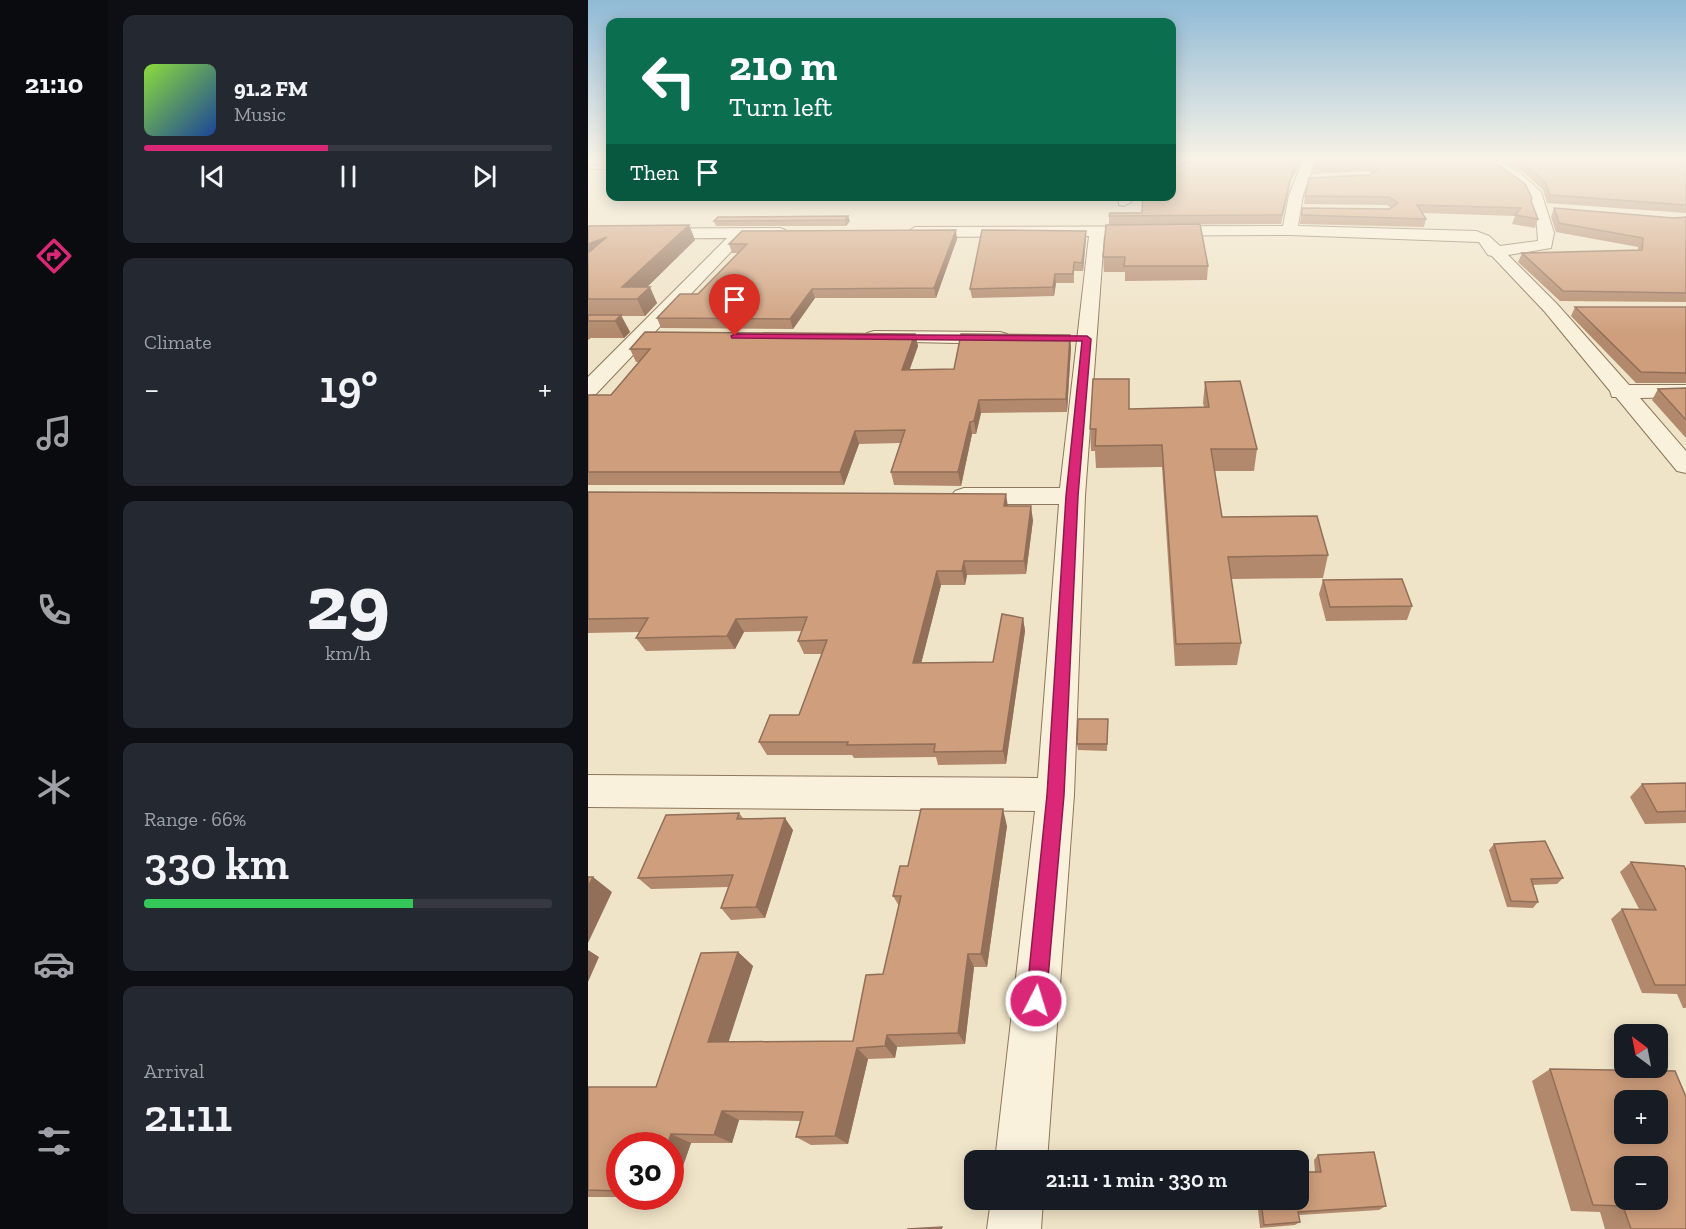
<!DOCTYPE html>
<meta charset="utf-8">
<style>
:root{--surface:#171b24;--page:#242831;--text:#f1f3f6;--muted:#9ea1a6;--line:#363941;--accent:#db2777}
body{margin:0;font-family:"Zilla Slab",serif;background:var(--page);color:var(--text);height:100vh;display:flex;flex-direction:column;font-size:22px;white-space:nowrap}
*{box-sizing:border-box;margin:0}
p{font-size:20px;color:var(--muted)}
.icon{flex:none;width:33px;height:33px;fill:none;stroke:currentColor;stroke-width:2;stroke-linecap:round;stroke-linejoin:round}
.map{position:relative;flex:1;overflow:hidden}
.side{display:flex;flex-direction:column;gap:15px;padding:15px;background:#0d0f14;width:480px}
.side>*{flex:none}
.guide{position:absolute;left:18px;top:18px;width:570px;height:183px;border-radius:12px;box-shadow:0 3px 15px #0003;background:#0b6e4f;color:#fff;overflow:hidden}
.needle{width:39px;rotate:328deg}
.controls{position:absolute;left:1026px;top:1024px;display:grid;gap:12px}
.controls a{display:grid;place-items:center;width:54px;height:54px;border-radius:12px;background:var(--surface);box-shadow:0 3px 15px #0003;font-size:30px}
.speed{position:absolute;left:18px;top:1132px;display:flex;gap:12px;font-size:30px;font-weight:700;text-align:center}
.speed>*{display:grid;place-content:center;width:78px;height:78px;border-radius:50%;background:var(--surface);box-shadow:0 3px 15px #0003;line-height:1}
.speed .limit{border:9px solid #d22;background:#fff;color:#111}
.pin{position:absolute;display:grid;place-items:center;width:51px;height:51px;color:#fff;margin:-62px -26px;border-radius:50% 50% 50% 0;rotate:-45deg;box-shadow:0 0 6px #0007}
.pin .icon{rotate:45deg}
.me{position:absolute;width:66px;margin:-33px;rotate:5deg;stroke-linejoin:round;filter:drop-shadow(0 0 4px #0008)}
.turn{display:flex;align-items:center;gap:21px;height:126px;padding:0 24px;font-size:27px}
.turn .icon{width:78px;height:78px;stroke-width:2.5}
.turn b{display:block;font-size:42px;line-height:51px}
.then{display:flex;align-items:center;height:57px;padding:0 24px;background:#0003;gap:12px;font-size:22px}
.big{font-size:45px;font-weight:600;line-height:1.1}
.side .card{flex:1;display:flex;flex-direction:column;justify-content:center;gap:9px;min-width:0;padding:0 21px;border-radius:12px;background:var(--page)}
.side .dial{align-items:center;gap:0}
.dial b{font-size:78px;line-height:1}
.song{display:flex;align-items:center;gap:18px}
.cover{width:72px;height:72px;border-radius:9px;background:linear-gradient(135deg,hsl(90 70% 55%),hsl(220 70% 35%))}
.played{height:6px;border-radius:3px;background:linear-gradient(90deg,var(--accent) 45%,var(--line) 45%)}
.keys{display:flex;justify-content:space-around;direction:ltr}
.heat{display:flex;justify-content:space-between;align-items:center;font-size:33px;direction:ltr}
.charge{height:9px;border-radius:4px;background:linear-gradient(90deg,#34c759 66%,var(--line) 0)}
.trip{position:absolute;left:376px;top:1150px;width:345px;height:60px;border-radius:12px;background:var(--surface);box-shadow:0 3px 15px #0003;font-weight:600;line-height:60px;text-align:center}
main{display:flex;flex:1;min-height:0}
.dock{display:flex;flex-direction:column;width:108px;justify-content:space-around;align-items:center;background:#090b0e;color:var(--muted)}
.dock .icon{width:42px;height:42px}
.dock .active{color:var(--accent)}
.dock b{font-size:27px;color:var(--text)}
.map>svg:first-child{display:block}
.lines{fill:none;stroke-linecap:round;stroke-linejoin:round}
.service-casing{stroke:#8d765c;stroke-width:2}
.minor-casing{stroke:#8d765c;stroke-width:2}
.service{fill:#faf1dc;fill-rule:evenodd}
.minor{fill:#faf1dc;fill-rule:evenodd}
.wall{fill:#b2896c}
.shaded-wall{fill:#916f58}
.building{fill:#cf9f7d;stroke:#916f58;stroke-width:1.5;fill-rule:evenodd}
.route{fill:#db2777;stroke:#8e194d;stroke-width:1.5}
</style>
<main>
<nav class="dock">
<b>21:10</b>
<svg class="icon active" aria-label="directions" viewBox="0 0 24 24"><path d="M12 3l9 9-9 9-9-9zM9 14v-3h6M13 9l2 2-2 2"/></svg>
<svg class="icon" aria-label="music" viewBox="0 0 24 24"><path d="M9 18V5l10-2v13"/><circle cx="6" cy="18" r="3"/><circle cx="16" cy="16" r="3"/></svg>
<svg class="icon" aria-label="phone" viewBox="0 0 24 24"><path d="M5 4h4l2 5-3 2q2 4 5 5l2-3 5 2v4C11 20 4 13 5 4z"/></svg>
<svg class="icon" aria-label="climate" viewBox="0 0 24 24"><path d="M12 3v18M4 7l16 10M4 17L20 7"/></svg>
<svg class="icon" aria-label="car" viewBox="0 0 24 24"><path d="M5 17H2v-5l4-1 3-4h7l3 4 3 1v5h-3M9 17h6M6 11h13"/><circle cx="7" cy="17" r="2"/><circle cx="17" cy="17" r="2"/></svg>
<svg class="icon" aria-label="filters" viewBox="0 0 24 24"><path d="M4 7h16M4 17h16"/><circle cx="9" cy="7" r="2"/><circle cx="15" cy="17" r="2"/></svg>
</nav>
<section class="side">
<div class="card">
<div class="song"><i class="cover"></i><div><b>91.2 FM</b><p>Music</p></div></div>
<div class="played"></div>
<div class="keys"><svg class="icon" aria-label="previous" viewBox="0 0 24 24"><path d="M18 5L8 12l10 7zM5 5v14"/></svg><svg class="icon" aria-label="pause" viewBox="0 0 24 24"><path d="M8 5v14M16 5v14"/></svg><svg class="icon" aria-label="next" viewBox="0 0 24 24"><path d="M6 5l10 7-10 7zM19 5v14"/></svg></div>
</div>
<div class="card"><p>Climate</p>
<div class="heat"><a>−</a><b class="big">19°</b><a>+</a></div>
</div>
<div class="card dial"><b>29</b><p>km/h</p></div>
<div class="card"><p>Range · 66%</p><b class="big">330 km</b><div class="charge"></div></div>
<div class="card"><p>Arrival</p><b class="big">21:11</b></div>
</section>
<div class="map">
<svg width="1098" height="1229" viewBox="0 0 1098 1229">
<rect width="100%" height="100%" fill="#f0e4c8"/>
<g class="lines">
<defs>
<path id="service" d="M 22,165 L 22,169 L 0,169 L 2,166 Z"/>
<path id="minor" d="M 715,161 L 727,161 L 715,195 L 710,226 L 888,231 L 901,236 L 912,246 L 950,241 L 949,226 L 941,196 L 922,179 L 895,161 L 910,161 L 932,173 L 953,192 L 966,233 L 963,248 L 920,255 L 969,304 L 1041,385 L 1098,385 L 1098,397 L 1052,398 L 1098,451 L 1098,473 L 1089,471 L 1028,397 L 1024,397 L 1022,391 L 957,312 L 904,256 L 900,255 L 891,242 L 702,235 L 516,236 L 497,496 L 486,795 L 459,1161 L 407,1161 L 447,811 L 0,807 L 0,775 L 450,778 L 471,504 L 376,504 L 367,501 L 363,496 L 367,491 L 376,488 L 472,488 L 501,236 L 327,237 L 319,232 L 327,227 L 695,226 L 701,195 Z
M 530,196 L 544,196 L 543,202 L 536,206 L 531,205 Z
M 192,228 L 197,230 L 200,233 L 197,236 L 156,238 L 8,394 L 0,395 L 0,377 L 139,238 L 0,239 L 0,229 Z
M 286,331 L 412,332 L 419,334 L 422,338 L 419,342 L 412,344 L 279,341 L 276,337 L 279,333 Z
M 403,1200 L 455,1200 L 453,1229 L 399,1229 Z"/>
</defs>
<!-- service casing -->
<use href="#service" class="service-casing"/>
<!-- minor casing -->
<use href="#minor" class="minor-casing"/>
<!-- service -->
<use href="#service" class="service"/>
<!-- minor -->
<use href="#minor" class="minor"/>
</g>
<!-- wall -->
<path class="wall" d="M 592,161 L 714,161 L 703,180 L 693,224 L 521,225 L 521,216 L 554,213 L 591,165 Z
M 727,161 L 905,161 L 944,198 L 943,202 L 950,219 L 947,228 L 924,224 L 927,216 L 835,213 L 838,219 L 836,227 L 712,224 L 714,208 L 801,209 L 803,208 L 799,205 L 716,204 L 717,196 L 782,175 L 784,173 L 780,171 L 724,174 Z
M 914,161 L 1098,161 L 1098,213 L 959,203 L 955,190 L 934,171 Z
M 966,208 L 1086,218 L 1098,217 L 1098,302 L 972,301 L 930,262 L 934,253 L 1050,250 L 1050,247 L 968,232 L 963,217 Z
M 260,216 L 262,221 L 258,226 L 128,226 L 126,221 Z
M 101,225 L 107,240 L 59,287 L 69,303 L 57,316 L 33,316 L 42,332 L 36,338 L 3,338 L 0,340 L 0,226 Z
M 518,225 L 620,266 L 619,280 L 537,281 L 537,272 L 516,272 L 515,257 Z
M 498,231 L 498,239 L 495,271 L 486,271 L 486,283 L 468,283 L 466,296 L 384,298 L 382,289 Z
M 369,239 L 348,298 L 227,298 L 205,329 L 73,328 L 69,318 L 110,294 L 151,253 L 144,253 L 141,244 Z
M 987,307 L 1098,307 L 1098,383 L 1048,383 L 983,316 Z
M 327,334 L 330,346 L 321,370 L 366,369 L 483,347 L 479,412 L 393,413 L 388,434 L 384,434 L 373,486 L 306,485 L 303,472 L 312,443 L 271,444 L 256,485 L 0,485 L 0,395 L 23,395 L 51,362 L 48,362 L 42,349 Z
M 617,382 L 669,449 L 666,471 L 627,471 L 634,517 L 740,555 L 735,578 L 643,579 L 653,643 L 649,665 L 587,666 L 574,467 L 508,468 L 507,451 L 503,451 L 502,429 L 541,409 L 616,407 L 615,403 Z
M 1098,388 L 1098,438 L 1064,400 L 1070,389 Z
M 0,492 L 420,506 L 445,520 L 438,574 L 379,575 L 377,585 L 353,585 L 333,663 L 405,662 L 435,618 L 437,631 L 418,764 L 350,765 L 348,757 L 266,758 L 264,755 L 179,755 L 171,742 L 211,715 L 234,654 L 216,654 L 210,641 L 214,631 L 156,632 L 147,649 L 58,651 L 48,638 L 52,632 L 0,633 Z
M 735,580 L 824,606 L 819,620 L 738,621 L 731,594 Z
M 520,719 L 519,751 L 490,750 L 489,744 Z
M 1098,783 L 1098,823 L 1057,824 L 1042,797 L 1054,784 Z
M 151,813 L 155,818 L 205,830 L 177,918 L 143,920 L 133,908 L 140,887 L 63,889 L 50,878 Z
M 419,826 L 399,967 L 386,967 L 377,1044 L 309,1047 L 307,1058 L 280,1059 L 260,1144 L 223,1145 L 208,1137 L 213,1121 L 151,1120 L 144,1143 L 103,1143 L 84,1197 L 82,1197 L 82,1146 L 32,1146 L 32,1197 L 0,1197 L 0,1087 L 68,1087 L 150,952 L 165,966 L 140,1041 L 265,1041 L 295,974 L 311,906 L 305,896 L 320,866 Z
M 906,844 L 975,878 L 969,884 L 945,885 L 950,902 L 945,908 L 919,907 L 901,850 Z
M 1043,862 L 1098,870 L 1098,1008 L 1095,1008 L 1089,994 L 1054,993 L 1023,919 L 1034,909 L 1051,909 L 1032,872 Z
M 962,1069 L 1098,1229 L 1017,1229 L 1012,1212 L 983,1211 L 944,1081 Z
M 730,1155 L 798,1206 L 791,1210 L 711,1215 L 712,1222 L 707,1225 L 672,1228 L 669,1200 L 711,1200 L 727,1172 L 726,1160 Z"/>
<!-- shaded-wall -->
<path class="shaded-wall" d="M 710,161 L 714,161 L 703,180 L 693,224 L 704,172 Z
M 260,216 L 262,221 L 258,226 L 257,220 Z
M 101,225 L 107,240 L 47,299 L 34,287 Z
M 368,230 L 369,239 L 348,298 L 346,288 Z
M 498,231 L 498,239 L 495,271 L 494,263 Z
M 19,237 L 0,262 L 0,244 Z
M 467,274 L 468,283 L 466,296 L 465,287 Z
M 62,287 L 69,303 L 57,316 L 49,299 Z
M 224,289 L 227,298 L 205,329 L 202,319 Z
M 33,315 L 42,332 L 36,338 L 27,321 Z
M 327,334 L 330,346 L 317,383 L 314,370 Z
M 482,335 L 483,347 L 479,412 L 478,399 Z
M 391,400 L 393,413 L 388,434 L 386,421 Z
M 382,422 L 384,434 L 373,486 L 370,472 Z
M 267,431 L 271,444 L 256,485 L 252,472 Z
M 418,494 L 420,507 L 416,506 Z
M 443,506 L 445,520 L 438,574 L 436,561 Z
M 376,561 L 379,575 L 377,585 L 374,571 Z
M 349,571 L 353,585 L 330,676 L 325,663 Z
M 435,618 L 437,631 L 418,764 L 415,751 Z
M 148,619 L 156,632 L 147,649 L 139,636 Z
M 415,809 L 419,826 L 399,967 L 393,954 Z
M 197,818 L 205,830 L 177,918 L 168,907 Z
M 5,877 L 24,892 L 0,943 L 0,887 Z
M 0,950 L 11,957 L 0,982 Z
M 150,952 L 165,966 L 137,1053 L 120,1042 Z
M 380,954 L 386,967 L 377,1044 L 370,1033 Z
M 299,1035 L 309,1047 L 307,1058 L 297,1046 Z
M 269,1048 L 280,1059 L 260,1144 L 247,1136 Z
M 134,1111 L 151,1120 L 144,1143 L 126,1135 Z
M 83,1134 L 103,1143 L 84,1197 L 82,1197 L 82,1146 L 79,1146 Z"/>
<!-- building -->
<path class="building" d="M 602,161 L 710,161 L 704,172 L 694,215 L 521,216 L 522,213 L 554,213 L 555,196 L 584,196 L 584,168 Z
M 727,161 L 905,161 L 937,184 L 944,198 L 943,201 L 950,219 L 927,215 L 933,208 L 829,205 L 838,219 L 714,215 L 714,208 L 801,209 L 810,203 L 801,197 L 717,196 L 721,178 L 782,175 L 790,169 L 781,163 L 726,166 Z
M 931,161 L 1098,161 L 1098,205 L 962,195 L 957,182 L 936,164 Z
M 966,208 L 1086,218 L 1098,217 L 1098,293 L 975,291 L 934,253 L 1054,250 L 1055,238 L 971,223 Z
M 260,216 L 257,220 L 126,221 L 130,217 Z
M 612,224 L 620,266 L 536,266 L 537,257 L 515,257 L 518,225 Z
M 101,225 L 34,287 L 62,287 L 49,299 L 0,299 L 0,253 L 19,237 L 0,244 L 0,226 Z
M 368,230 L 346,288 L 224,289 L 202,319 L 69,318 L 92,294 L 110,294 L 159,244 L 141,244 L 154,231 Z
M 394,230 L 498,231 L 494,263 L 486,262 L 485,274 L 467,274 L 465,287 L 382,289 Z
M 987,307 L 1098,307 L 1098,373 L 1053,372 Z
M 0,315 L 33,315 L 27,321 L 0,321 Z
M 57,332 L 327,334 L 314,370 L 366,369 L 373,334 L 482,335 L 478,399 L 391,400 L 386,421 L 382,422 L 370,472 L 303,472 L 317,430 L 267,431 L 252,472 L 0,472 L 0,395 L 23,395 L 62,349 L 42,349 Z
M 505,379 L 541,379 L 541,409 L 621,407 L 617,382 L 652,381 L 669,449 L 623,449 L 634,517 L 729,516 L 740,555 L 640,557 L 653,643 L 588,644 L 574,445 L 507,446 L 508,429 L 502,429 Z
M 1098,388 L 1098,420 L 1070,389 Z
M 0,492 L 418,494 L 416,506 L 443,506 L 436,561 L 376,561 L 374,571 L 349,571 L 325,663 L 405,662 L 414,614 L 435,618 L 415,751 L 346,752 L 347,744 L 259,745 L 260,742 L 171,742 L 182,715 L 211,715 L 239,640 L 210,641 L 219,617 L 148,619 L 139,636 L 48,638 L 60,618 L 0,619 Z
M 814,579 L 824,606 L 742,607 L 735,580 Z
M 490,719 L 520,719 L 519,744 L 489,744 Z
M 1098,783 L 1098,811 L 1069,812 L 1054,784 Z
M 333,809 L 415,809 L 393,954 L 380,954 L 370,1033 L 299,1035 L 297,1046 L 269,1048 L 247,1136 L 208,1137 L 215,1112 L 134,1111 L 126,1135 L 83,1134 L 79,1146 L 32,1146 L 32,1191 L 0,1190 L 0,1087 L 68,1087 L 113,953 L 150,952 L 120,1042 L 265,1041 L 278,975 L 295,974 L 313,896 L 305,896 L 312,866 L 320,866 Z
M 151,813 L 149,819 L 197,818 L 168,907 L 133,908 L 145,875 L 50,878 L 78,815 Z
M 957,841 L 975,878 L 943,879 L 950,902 L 923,901 L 906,844 Z
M 1043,862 L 1096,866 L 1098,870 L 1098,985 L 1067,985 L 1034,909 L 1068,910 Z
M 0,877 L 5,877 L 0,887 Z
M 962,1069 L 1087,1071 L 1098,1097 L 1098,1229 L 1043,1229 L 1035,1206 L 1005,1205 ZM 1036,1101 L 1070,1101 L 1070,1134 L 1036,1134 ZM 1036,1167 L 1070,1167 L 1070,1200 L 1036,1200 Z
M 786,1152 L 798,1206 L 710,1212 L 712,1222 L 676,1225 L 673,1200 L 711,1200 L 711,1172 L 733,1172 L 730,1155 Z
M 354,1227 L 353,1229 L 319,1229 Z"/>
<!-- sky -->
<linearGradient id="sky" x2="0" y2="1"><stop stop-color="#8fbad6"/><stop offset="0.48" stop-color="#f8f3e6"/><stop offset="1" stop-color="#f8f3e6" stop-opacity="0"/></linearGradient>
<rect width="1098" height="333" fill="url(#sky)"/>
<!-- route -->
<path class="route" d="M 147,334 L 499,336 L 503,339 L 490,496 L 476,795 L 458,1001 L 455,1008 L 448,1011 L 441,1008 L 438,1001 L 459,795 L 478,496 L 494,341 L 144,338 L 143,336 Z"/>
</svg>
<div class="controls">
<a><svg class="needle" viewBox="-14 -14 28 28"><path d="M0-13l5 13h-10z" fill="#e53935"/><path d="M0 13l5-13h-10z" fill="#9ea1a6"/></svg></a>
<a>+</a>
<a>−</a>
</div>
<div class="speed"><div class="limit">30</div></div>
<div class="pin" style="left:147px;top:336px;background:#d93025"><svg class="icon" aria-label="arrive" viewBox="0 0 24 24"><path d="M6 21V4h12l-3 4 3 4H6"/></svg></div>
<svg class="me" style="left:448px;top:1001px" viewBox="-20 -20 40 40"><circle r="17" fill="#db2777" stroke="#fff" stroke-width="3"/><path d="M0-11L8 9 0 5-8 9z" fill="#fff"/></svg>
<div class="trip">21:11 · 1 min · 330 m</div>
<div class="guide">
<div class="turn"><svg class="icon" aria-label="left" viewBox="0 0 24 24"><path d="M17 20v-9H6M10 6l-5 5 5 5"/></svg><div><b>210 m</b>Turn left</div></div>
<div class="then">Then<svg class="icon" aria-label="arrive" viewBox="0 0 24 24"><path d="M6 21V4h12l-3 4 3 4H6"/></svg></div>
</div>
</div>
</main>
